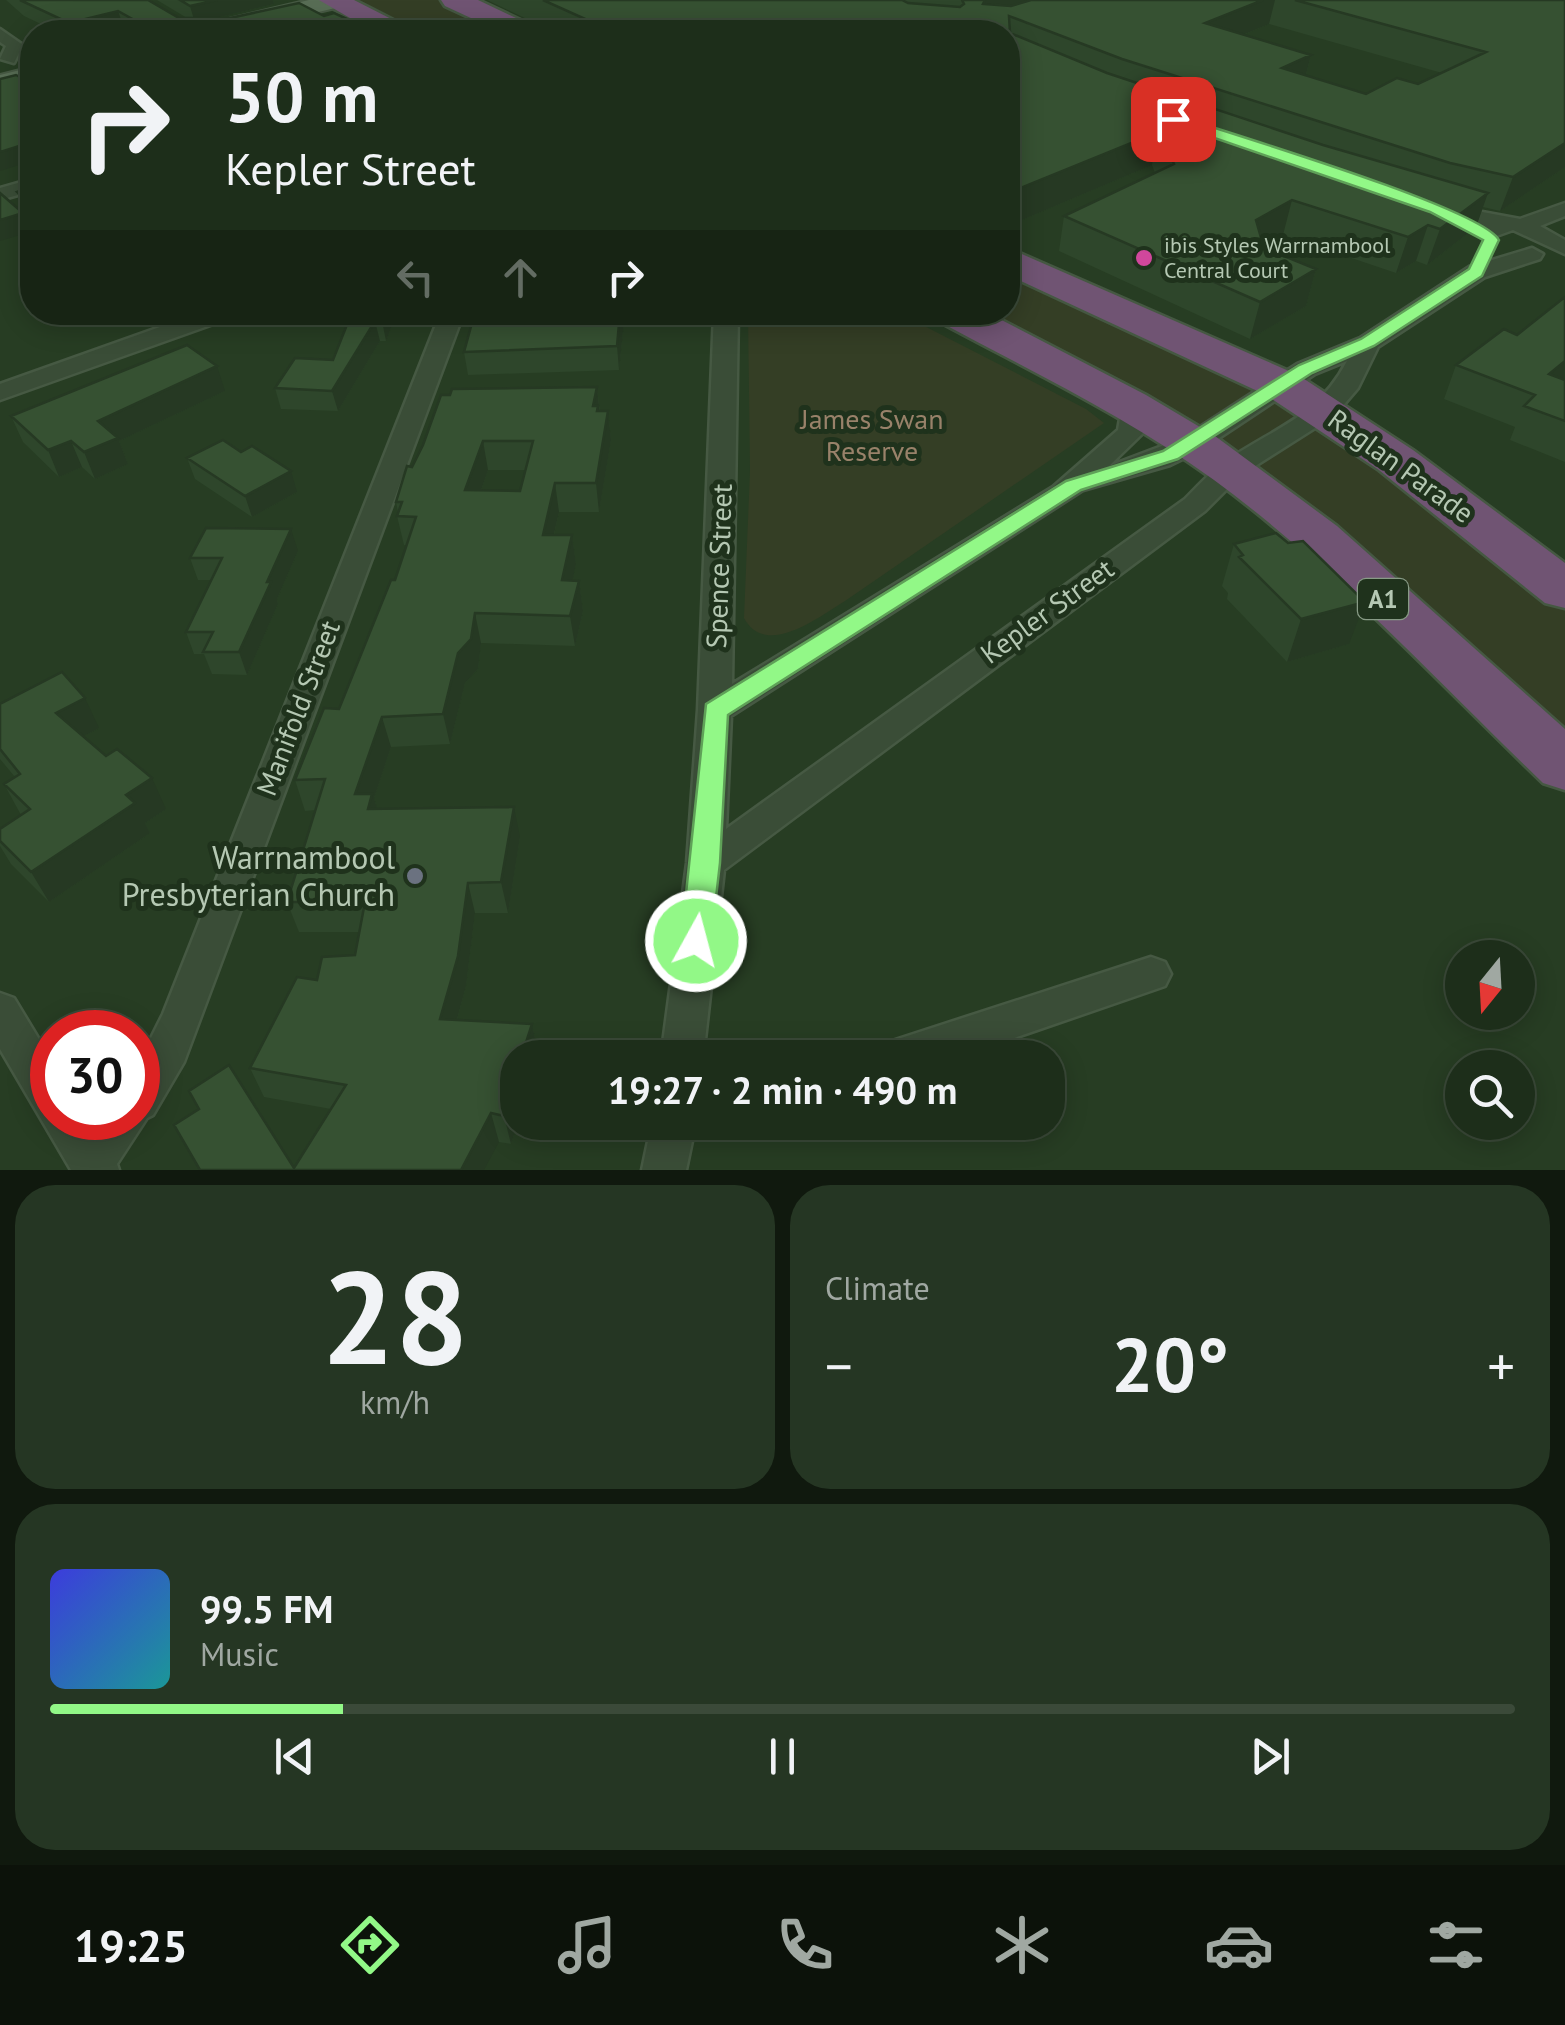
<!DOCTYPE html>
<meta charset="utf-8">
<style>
:root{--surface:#1d2e1a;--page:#253623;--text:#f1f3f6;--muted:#a0a8a2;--line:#3b4a39;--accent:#92f887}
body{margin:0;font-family:"PT Sans",sans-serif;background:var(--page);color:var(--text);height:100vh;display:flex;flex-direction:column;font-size:38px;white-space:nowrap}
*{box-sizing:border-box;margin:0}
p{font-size:32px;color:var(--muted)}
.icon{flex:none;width:55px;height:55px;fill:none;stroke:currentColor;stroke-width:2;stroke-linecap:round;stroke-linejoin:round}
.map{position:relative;height:1170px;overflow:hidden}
.sheet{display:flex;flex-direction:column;gap:15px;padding:15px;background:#10190e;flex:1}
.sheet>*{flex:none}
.guide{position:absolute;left:20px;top:20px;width:1000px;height:305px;border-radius:40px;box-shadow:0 5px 25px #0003,0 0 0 2px var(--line);background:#1d2e1a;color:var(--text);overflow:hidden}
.needle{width:65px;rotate:198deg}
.fabs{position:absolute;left:1445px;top:940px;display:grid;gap:20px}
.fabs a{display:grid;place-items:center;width:90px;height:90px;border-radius:50%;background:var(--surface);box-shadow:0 5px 25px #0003,0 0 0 2px var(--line);font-size:50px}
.speed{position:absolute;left:30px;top:1010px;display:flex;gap:20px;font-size:50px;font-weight:700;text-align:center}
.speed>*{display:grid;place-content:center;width:130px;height:130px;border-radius:50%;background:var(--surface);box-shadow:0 5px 25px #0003,0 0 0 2px var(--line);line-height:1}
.speed .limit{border:15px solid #d22;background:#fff;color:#111}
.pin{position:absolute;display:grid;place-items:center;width:85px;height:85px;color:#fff;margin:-42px;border-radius:20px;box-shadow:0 5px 15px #0006}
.me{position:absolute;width:110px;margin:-55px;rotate:7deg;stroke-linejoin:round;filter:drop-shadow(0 0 8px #0008)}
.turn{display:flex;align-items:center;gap:35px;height:210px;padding:0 40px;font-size:45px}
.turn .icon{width:130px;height:130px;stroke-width:2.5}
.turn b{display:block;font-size:70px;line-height:85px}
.lanes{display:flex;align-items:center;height:95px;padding:0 40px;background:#0003;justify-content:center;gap:50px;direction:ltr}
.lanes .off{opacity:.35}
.big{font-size:75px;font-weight:700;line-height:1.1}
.sheet .widget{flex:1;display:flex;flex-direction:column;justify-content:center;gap:15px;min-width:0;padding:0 35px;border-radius:40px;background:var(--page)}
.sheet .dial{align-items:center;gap:0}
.dial b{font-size:130px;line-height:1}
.song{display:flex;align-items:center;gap:30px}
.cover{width:120px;height:120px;border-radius:15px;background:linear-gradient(135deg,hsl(240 70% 55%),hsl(180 70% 35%))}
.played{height:10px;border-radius:5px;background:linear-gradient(90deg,var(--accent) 20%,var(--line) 20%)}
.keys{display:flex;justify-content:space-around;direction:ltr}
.heat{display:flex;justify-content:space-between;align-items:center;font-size:55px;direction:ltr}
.sheet .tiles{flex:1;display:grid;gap:15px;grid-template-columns:1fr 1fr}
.widget:last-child{grid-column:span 2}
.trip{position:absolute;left:500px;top:1040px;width:565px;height:100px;border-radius:40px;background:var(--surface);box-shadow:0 5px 25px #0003,0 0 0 2px var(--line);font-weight:700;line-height:100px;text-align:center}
.tab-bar{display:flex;height:160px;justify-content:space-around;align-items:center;background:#0c120a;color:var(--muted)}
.tab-bar .icon{width:70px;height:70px}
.tab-bar .active{color:var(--accent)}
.tab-bar b{font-size:45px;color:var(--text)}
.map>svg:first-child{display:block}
.green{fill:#343e25}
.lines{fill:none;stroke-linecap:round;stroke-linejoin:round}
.street-casing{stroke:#465943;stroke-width:5}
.primary-casing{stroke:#465943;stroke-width:4}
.highway-casing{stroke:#455842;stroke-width:5}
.street{fill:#3a4d37;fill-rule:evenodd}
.primary{fill:#586d55;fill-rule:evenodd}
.highway{fill:#705473;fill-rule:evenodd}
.wall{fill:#2e462b;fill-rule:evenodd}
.shaded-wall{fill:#263923}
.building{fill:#365132;stroke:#263923;stroke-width:2.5;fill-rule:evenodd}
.route{fill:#92f887;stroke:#5fa158;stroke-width:2.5}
.hotel-dot{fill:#d1479c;stroke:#1f321c;stroke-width:4}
.worship-dot{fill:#6b7280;stroke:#1f321c;stroke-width:4}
.labels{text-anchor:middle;stroke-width:10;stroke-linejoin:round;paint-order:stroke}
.far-poi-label{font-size:22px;fill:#b5c8b3;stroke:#1f321c;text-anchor:start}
.shield{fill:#1f321c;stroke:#889b86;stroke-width:2.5}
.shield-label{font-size:25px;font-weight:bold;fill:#b5c8b3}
.park-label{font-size:28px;fill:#99826a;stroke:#1f321c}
.street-label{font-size:28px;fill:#b5c8b3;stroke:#1f321c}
.near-poi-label{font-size:32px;fill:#b5c8b3;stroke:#1f321c;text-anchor:end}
</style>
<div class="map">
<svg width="1565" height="1170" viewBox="0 0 1565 1170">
<rect width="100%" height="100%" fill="#273d23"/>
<!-- green -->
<path class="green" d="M 333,0 L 455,0 L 523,32 L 396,32 Z
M 1008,260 L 1268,378 L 1565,590 L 1565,766 L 1314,532 L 953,313 L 1008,312 Z
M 748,313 L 899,313 L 1086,409 L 1104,423 L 845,601 C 820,616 766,659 744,618 L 750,471 Z"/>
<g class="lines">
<defs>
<path id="street" d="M 0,29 L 23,45 L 14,63 L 0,59 L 6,46 L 0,42 Z
M 32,179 L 32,191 L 0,200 L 0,188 Z
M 1565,203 L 1565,216 L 1540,226 L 1565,240 L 1565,254 L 1513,230 L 1488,239 L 1481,237 L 1477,233 L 1484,226 L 1432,214 L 1429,210 L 1439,204 L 1520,219 Z
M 1532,248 L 1543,254 L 1540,259 L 1485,277 L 1378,347 L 1358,388 L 1334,416 L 1241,475 L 1205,511 L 724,870 L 703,1058 L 661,1058 L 687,863 L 698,710 L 714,312 L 738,312 L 732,684 L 1053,487 L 1118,430 L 1123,401 L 1132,398 L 1145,406 L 1144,432 L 1109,466 L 1183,438 L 1297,364 L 1360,338 L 1469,267 ZM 1347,361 C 1318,417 1276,427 1226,461 C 1211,471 1198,486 1185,499 L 726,829 L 731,716 L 1083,490 L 1170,465 L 1201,450 L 1315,374 Z
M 202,312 L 236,312 L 233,317 L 0,400 L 0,384 Z
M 441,312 L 464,312 L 184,1062 L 153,1115 L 147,1118 L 117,1164 L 119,1170 L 71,1170 L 0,1049 L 0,993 L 14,998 L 52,1061 L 52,1118 L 88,1118 L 93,1124 L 98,1118 L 138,1118 L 138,1064 L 163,1014 Z
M 1151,957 L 1165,962 L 1171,974 L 1165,986 L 956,1058 L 877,1058 L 883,1044 L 898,1039 Z
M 652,1122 L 696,1122 L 686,1170 L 642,1170 Z"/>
<path id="primary" d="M 309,0 L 352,0 L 348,5 L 234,32 L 191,32 L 195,27 Z
M 32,67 L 32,83 L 0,91 L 0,75 Z"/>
<path id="highway" d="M 319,0 L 354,0 L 405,26 L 410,32 L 374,32 Z
M 441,0 L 478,0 L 533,26 L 538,32 L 501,32 L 445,6 Z
M 1008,248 L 1298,375 L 1413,450 L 1565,563 L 1565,608 L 1545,603 L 1379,470 L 1266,395 L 1008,275 Z
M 932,312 L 986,312 L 1146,395 L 1215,436 L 1337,526 L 1565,729 L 1565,790 L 1543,783 C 1436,680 1334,568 1214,480 C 1128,417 1031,371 938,321 Z"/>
</defs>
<!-- street casing -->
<use href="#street" class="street-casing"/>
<!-- primary casing -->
<use href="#primary" class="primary-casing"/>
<!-- highway casing -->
<use href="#highway" class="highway-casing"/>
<!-- street -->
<use href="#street" class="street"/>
<!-- primary -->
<use href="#primary" class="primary"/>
<!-- highway -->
<use href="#highway" class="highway"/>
</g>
<!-- wall -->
<path class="wall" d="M 6,0 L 148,0 L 179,18 L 187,18 L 157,0 L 273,0 L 274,4 L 215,18 L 324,16 L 376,32 L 132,32 L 124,28 L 106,32 L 58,32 L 24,16 Z
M 487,0 L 1565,0 L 1565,167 L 1500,211 L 1483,207 L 1476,227 L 1427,265 L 1416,261 L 1396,273 L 1283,235 L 1263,246 L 1264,248 L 1316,269 L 1306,306 L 1250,339 L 1059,251 L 1064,216 L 1155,173 L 1152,165 L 1008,226 L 1008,32 L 554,32 ZM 1269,24 L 1442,73 L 1418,84 L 1366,94 L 1306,75 L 1311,55 L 1243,35 Z
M 32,186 L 32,219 L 25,213 L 17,192 Z
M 1565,297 L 1565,462 L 1510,440 L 1515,427 L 1444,399 L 1456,365 L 1517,335 Z
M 55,312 L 103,312 L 73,325 Z
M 352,312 L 397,312 L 386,341 L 380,341 L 338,411 L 281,409 L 275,388 L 333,360 Z
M 475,312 L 625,312 L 619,370 L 468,375 L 464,352 Z
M 597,387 L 600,411 L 608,411 L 611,440 L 599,512 L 559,512 L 554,535 L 572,535 L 576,564 L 572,581 L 579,581 L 583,611 L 575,646 L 481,643 L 478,669 L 465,683 L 450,744 L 391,747 L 374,798 L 377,809 L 520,837 L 508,913 L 475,913 L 466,986 L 457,1020 L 532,1024 L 538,1053 L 518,1058 L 518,1122 L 511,1144 L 499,1142 L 294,1168 L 331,1109 L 264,1097 L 250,1068 L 317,980 L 355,955 L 359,932 L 299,932 L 287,902 L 316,810 L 305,811 L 295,780 L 339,709 L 395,580 L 407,545 L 404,545 L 397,516 L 398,512 L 396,502 L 412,467 ZM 488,470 L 525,470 L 520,491 L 481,491 Z
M 225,391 L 119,441 L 128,464 L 95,479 L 82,467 L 59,477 L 23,442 L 11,416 Z
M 187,458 L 297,492 L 252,517 L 195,479 Z
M 1288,543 L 1349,644 L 1287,662 L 1227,599 L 1228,593 L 1222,586 L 1234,544 Z
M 298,551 L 277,599 L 278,604 L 247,675 L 212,674 L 204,654 L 194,654 L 186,632 L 212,580 L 198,580 L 190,558 Z
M 0,704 L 99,728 L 84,736 L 166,809 L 145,823 L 150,833 L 49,902 L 11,864 L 0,846 L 0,829 L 21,815 L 4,784 L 15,777 L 0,759 Z"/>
<!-- shaded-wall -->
<path class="shaded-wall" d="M 217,0 L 273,0 L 274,4 L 195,23 L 190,6 Z
M 985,0 L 1065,0 L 1009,16 L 983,4 Z
M 1263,0 L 1275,0 L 1269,24 L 1199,53 L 1205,23 Z
M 118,11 L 124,28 L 106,32 L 72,32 L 69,23 Z
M 265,25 L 267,32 L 225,32 Z
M 1311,55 L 1303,86 L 1282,68 Z
M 1158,132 L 1152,165 L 1008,226 L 1008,193 Z
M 32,142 L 32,161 L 0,171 L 0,152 Z
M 1565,143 L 1565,167 L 1500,211 L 1513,177 Z
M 1488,193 L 1476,227 L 1427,265 L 1440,229 Z
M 1292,200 L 1283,235 L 1247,255 L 1256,220 Z
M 23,213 L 30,232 L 0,241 L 0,220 Z
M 1428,225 L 1416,261 L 1396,273 L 1408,237 Z
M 1316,269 L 1306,306 L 1250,339 L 1260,302 Z
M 69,312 L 103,312 L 73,325 Z
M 385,312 L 397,312 L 386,341 L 382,321 Z
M 620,312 L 625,312 L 619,370 L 617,346 Z
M 375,321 L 380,341 L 338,411 L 332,391 Z
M 1565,361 L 1565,382 L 1549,374 Z
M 217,366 L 225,391 L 119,441 L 128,464 L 95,479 L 84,452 L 98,421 Z
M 597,387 L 600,415 L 593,406 Z
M 608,411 L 611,440 L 599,512 L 596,483 Z
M 71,441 L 82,467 L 59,477 L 48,450 Z
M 483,441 L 488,470 L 471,520 L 465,490 Z
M 291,471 L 297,492 L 252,517 L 245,496 Z
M 555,483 L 559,512 L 547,564 L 543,535 Z
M 291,529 L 298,551 L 277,599 L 278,604 L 247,675 L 239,652 L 267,582 Z
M 572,535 L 576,564 L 566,610 L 562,580 Z
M 579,581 L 583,611 L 575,646 L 570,616 Z
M 1365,602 L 1349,644 L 1287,662 L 1301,619 Z
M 475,613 L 481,643 L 478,669 L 465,683 L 450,744 L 443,714 L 458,653 Z
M 85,698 L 99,728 L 71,743 L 56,713 Z
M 382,717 L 391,747 L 374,798 L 382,825 L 355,794 Z
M 152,778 L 166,809 L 145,823 L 150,833 L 49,902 L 31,872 L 126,795 Z
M 514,807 L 520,837 L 508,913 L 501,882 Z
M 468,883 L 475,913 L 466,986 L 449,1049 L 440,1019 Z
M 532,1024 L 538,1053 L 537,1058 L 521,1058 Z
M 518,1070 L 518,1122 L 511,1144 L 504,1116 Z
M 491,1113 L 499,1142 L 484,1170 L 461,1170 Z"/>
<!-- building -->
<path class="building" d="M 20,0 L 148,0 L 179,18 L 230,18 L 299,3 L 324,16 L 334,13 L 376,32 L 279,32 L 265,25 L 225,32 L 156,32 L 118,11 L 69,23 Z
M 180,0 L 217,0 L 190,6 Z
M 543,0 L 902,0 L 908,3 L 960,7 L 964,4 L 962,0 L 985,0 L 983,4 L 1011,6 L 1031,0 L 1263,0 L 1205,23 L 1311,55 L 1282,68 L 1366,94 L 1397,78 L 1418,84 L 1486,52 L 1295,0 L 1565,0 L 1565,143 L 1513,177 L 1450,163 L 1122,59 L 1009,16 L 1010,33 L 1107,73 L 1323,145 L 1488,193 L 1440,229 L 1428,225 L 1408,237 L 1292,200 L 1256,220 L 1264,248 L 1316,269 L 1260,302 L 1064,216 L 1174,164 L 1158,132 L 1008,193 L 1008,137 L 1015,133 L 1008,131 L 1008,32 L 614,32 Z
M 16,75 L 32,83 L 32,142 L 0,152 L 0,79 Z
M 32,186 L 32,205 L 17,192 Z
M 0,193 L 23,213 L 0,220 Z
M 1565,297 L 1565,361 L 1549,374 L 1565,380 L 1565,421 L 1524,406 L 1535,395 L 1456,365 L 1504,329 L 1517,335 Z
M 352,312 L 385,312 L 382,321 L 375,321 L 332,391 L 275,388 L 295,358 L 333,360 Z
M 475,312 L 620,312 L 617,346 L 464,352 Z
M 187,345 L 217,366 L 98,421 L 118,438 L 84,452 L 71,441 L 48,450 L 11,416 Z
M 597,387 L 593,406 L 598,406 L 597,411 L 608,411 L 596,483 L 555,483 L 543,535 L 572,535 L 562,580 L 579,581 L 570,616 L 475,613 L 471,639 L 458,653 L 443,714 L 382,717 L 355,794 L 372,794 L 368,809 L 514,807 L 501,882 L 468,883 L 458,956 L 440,1019 L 532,1024 L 521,1058 L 518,1058 L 518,1070 L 504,1116 L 491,1113 L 461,1170 L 200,1170 L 174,1125 L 199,1109 L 189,1091 L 229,1065 L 294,1168 L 346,1085 L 250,1068 L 297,977 L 317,980 L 322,957 L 355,955 L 365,902 L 287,902 L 325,779 L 295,780 L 324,708 L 339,709 L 391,580 L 395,580 L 416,517 L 397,516 L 402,502 L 396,502 L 407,466 L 412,467 L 423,445 L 441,395 L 450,395 L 452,389 ZM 483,441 L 533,441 L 520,491 L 465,490 Z
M 223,440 L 241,452 L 252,446 L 291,471 L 245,496 L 187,458 Z
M 206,528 L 291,529 L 267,582 L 271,582 L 239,652 L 203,652 L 213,632 L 186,632 L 222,558 L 190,558 Z
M 1276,533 L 1288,543 L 1303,541 L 1365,602 L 1301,619 L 1239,557 L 1243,555 L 1234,544 Z
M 62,672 L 85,698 L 56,713 L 106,756 L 117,749 L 152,778 L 126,795 L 135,803 L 31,872 L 0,841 L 0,829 L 30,809 L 4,784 L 20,774 L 0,749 L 0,704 Z"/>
<!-- route -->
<path class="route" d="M 1168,116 L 1178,116 C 1228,133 1481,208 1499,240 L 1482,276 L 1374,346 L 1312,373 L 1178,459 L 1081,490 L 728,715 L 720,863 L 711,941 L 707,950 L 696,954 L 686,950 L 681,941 L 706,704 L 1066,481 L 1163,451 L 1299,365 L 1361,339 L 1469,269 L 1483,240 L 1430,212 L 1168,122 Z"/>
<!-- markers -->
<circle class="hotel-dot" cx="1144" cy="258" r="10"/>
<circle class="worship-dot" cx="415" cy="876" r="10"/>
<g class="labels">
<!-- far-poi labels -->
<g class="far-poi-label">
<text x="1164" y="253">ibis Styles Warrnambool<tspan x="1164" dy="25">Central Court</tspan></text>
</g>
<!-- shield labels -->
<rect class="shield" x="1358" y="579" width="50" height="40" rx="8"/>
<g class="shield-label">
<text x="1383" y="608">A1</text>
</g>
<!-- park labels -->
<g class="park-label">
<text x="872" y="429">James Swan<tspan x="872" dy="32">Reserve</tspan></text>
</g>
<!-- street labels -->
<g class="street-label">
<text transform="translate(1401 466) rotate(36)" y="10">Raglan Parade</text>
<text transform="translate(719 566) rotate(-88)" y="10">Spence Street</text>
<text transform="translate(1047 611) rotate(-36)" y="10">Kepler Street</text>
<text transform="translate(298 708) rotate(-69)" y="10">Manifold Street</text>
</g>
<!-- near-poi labels -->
<g class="near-poi-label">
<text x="395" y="869">Warrnambool<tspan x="395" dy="37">Presbyterian Church</tspan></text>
</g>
</g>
</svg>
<div class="fabs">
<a><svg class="needle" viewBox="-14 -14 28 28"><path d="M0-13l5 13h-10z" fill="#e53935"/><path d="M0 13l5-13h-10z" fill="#a0a8a2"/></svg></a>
<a><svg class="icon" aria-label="search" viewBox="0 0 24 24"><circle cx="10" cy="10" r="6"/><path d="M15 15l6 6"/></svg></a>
</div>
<div class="speed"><div class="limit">30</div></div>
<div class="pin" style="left:1173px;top:119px;background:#d93025"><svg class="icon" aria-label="arrive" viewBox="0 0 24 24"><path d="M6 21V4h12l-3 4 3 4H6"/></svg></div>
<svg class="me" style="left:696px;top:941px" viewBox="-20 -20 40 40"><circle r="17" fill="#92f887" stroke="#fff" stroke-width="3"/><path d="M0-11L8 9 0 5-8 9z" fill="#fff"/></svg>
<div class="trip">19:27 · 2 min · 490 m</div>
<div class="guide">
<div class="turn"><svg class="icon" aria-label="right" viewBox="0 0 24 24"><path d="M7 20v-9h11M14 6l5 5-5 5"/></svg><div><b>50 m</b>Kepler Street</div></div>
<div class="lanes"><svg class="icon off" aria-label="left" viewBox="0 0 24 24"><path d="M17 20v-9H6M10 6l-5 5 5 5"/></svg><svg class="icon off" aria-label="ahead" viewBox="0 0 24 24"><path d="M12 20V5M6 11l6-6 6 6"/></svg><svg class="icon" aria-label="right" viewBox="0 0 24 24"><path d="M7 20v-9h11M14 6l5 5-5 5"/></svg></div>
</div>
</div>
<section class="sheet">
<div class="tiles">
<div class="widget dial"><b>28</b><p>km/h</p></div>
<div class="widget"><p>Climate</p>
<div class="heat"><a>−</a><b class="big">20°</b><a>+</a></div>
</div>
<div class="widget">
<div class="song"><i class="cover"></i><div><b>99.5 FM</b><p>Music</p></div></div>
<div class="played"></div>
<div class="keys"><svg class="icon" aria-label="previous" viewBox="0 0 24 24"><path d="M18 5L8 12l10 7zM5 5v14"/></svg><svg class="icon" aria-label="pause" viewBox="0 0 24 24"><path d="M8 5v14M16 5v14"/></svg><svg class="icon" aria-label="next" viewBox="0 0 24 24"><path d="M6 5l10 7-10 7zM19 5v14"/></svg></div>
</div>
</div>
</section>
<nav class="tab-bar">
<b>19:25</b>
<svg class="icon active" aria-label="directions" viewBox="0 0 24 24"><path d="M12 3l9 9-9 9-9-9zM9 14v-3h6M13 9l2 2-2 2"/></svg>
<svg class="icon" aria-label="music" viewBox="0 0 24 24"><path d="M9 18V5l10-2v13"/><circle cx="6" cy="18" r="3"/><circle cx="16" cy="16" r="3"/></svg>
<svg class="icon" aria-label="phone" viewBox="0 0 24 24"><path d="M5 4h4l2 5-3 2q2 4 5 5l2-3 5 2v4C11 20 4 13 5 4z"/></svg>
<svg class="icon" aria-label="climate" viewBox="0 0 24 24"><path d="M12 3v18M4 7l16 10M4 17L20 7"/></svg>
<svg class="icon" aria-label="car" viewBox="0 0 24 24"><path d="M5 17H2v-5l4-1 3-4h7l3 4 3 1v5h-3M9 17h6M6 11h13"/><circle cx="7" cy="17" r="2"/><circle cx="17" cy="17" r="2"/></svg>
<svg class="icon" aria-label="filters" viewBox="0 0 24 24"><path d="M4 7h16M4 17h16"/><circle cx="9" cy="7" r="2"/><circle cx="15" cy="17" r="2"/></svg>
</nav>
